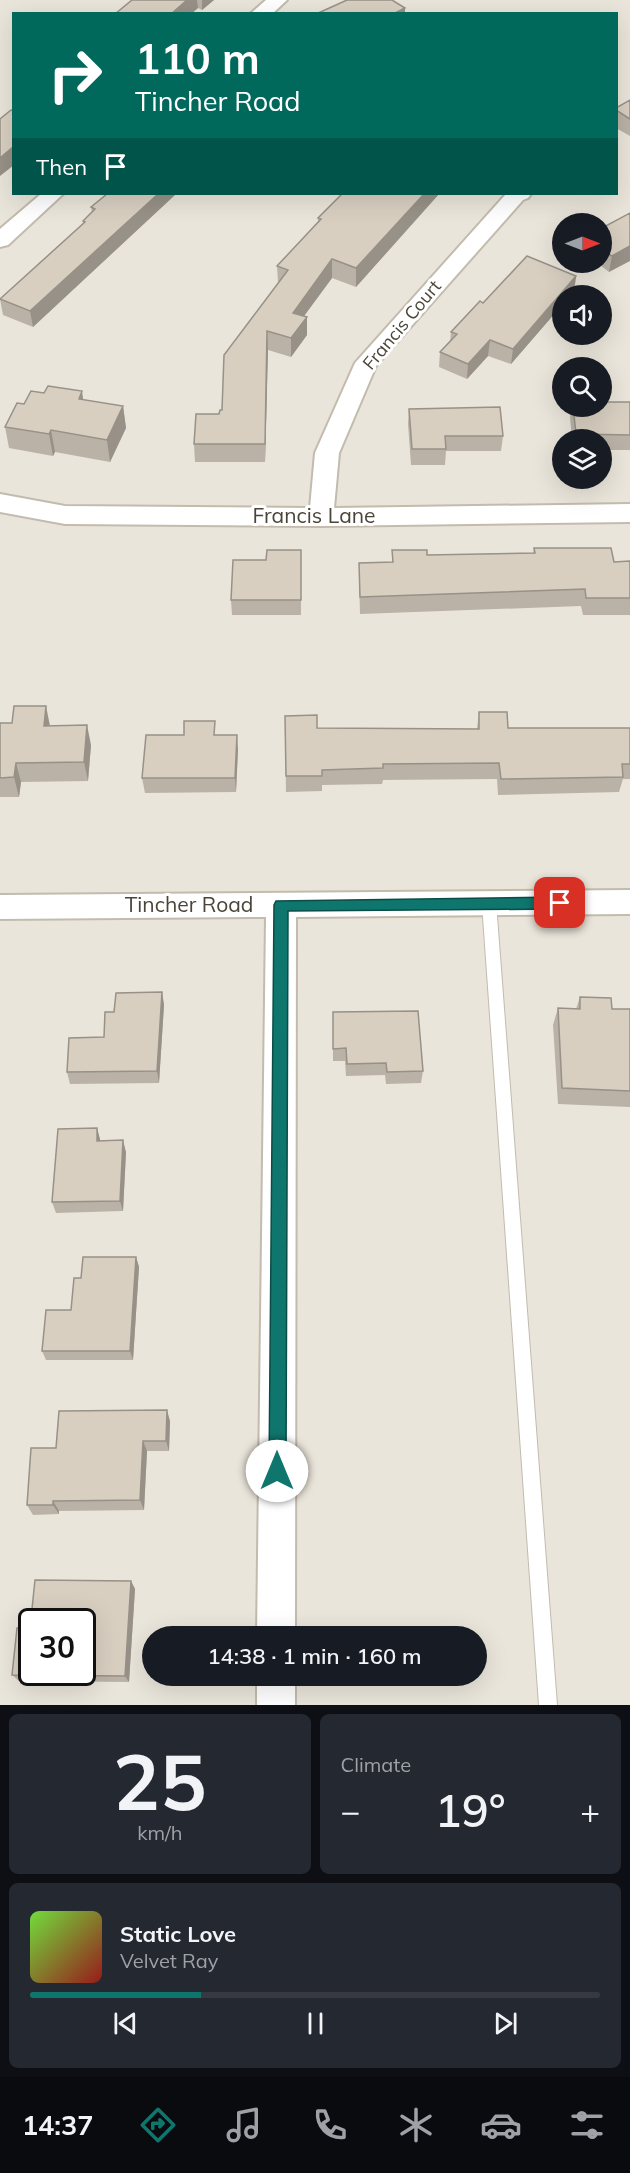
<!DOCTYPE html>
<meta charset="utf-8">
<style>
:root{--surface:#171b24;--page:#242831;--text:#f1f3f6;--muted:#9ea1a6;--line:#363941;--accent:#0f766e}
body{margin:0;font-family:Mulish,sans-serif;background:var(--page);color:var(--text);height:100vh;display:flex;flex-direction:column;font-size:22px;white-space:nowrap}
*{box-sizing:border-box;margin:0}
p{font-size:20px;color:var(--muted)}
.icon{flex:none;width:33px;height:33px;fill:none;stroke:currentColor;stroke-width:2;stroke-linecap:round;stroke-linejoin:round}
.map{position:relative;height:1705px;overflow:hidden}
.panel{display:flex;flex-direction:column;gap:9px;padding:9px;background:#0d0f14;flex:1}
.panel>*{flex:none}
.guide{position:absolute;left:12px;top:12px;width:606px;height:183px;border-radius:0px;box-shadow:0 6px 24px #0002;background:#00695c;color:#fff;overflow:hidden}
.needle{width:39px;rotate:90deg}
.fabs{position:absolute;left:552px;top:213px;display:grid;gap:12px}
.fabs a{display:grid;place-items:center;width:60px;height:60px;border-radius:50%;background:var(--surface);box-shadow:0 6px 24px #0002;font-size:30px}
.speed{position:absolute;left:18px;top:1608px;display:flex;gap:12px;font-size:30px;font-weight:700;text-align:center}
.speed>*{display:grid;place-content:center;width:78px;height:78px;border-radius:50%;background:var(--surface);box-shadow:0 6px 24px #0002;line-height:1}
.speed .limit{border:3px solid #111;border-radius:9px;background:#fff;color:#111}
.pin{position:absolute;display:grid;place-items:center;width:51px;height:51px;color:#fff;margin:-26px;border-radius:12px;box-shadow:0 3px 9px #0006}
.me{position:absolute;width:66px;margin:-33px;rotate:0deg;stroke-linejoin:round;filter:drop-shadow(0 0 4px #0008)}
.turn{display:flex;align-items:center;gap:21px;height:126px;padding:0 24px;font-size:27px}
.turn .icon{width:78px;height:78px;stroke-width:2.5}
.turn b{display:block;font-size:42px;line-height:51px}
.then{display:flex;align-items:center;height:57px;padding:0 24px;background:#0003;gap:12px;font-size:22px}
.big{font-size:45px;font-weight:600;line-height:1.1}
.panel .card{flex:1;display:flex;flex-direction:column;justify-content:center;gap:9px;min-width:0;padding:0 21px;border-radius:9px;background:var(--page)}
.panel .dial{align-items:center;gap:0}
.dial b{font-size:78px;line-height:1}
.song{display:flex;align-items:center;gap:18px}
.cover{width:72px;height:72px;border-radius:9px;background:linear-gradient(135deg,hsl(100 70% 55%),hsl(0 70% 35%))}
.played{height:6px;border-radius:3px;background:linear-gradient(90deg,var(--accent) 30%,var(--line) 30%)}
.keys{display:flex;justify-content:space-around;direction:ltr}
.heat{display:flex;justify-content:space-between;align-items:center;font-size:33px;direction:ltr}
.panel .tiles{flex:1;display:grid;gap:9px;grid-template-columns:1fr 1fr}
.card:last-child{grid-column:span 2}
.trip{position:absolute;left:142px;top:1626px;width:345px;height:60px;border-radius:30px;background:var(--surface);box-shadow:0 6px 24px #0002;font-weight:600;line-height:60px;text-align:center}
.menu{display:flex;height:96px;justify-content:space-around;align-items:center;background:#090b0e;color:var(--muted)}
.menu .icon{width:42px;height:42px}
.menu .current{color:var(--accent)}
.menu b{font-size:27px;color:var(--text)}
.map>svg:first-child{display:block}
.residential{fill:#eae5da;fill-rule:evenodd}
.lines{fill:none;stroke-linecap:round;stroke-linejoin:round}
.service-casing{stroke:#c2bbae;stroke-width:2}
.minor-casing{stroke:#c2bbae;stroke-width:4}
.service{fill:#fff;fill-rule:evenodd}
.minor{fill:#fff;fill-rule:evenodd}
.wall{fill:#bab2a6}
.shaded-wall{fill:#979187}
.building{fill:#d8cfc1;stroke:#979187;stroke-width:1.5;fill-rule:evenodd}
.route{fill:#0f766e;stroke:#0a4d48;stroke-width:1.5}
.labels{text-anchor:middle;stroke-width:6;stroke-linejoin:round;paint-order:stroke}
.far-street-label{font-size:18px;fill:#4b4439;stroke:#fff}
.street-label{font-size:21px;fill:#4b4439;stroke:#fff}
</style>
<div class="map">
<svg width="630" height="1705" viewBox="0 0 630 1705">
<rect width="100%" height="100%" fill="#f6f3ec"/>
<!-- residential -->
<path class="residential" d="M 0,0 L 630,0 L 630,1705 L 0,1705 ZM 14,14 L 616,14 L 616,194 L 14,194 ZM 562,224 L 602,224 L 602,262 L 562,262 ZM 562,296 L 602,296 L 602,334 L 562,334 ZM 562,368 L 602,368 L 602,406 L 562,406 ZM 562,440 L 602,440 L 602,478 L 562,478 ZM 32,1622 L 82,1622 L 82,1672 L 32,1672 ZM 153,1636 L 477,1636 L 477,1676 L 153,1676 Z"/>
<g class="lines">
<defs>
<path id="service" d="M 489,897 L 494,899 L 496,903 L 557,1705 L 539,1705 L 482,903 L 484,899 Z"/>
<path id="minor" d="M 266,0 L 287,0 L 272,14 L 250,14 Z
M 41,194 L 63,194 L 8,245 L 0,247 L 0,229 Z
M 506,194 L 531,194 L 528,198 L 523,200 L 376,366 L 339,453 L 334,508 L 630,504 L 630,522 L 321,526 L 65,524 L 0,512 L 0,494 L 65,506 L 310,508 L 315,453 L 355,363 Z
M 630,890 L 630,914 L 296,917 L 295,1636 L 257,1636 L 266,917 L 0,919 L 0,895 Z
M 257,1676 L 295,1676 L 295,1705 L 257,1705 Z"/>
</defs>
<!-- service casing -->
<use href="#service" class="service-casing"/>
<!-- minor casing -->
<use href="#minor" class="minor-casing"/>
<!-- service -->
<use href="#service" class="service"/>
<!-- minor -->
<use href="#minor" class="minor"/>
</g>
<!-- wall -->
<path class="wall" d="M 132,0 L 214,0 L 202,10 L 198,8 L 191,14 L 115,14 Z
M 630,100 L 630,136 L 616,128 L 616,108 Z
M 107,194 L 176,194 L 33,327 L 3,315 L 0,299 L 83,223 L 83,221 L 92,212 L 91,207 Z
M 439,194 L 356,287 L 332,278 L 304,316 L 307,317 L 307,335 L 291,357 L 268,350 L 265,462 L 195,462 L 194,444 L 222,410 L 278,283 L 277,266 L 318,222 L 318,218 Z
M 630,213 L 609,272 L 596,262 L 602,262 L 602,228 Z
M 576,276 L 574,292 L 570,296 L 562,296 L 562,305 L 511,364 L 488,356 L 467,379 L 439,367 L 440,352 L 450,342 L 451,332 L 483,303 Z
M 84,400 L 123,406 L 126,428 L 110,462 L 55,452 L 53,456 L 9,448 L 5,427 Z
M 630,402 L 630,450 L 602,450 L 602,440 L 572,440 L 570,417 L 572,406 L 602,406 Z
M 409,409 L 503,436 L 501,451 L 446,451 L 445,465 L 411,465 L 408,424 Z
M 534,548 L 614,562 L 630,561 L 630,615 L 583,615 L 581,606 L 360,614 L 359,580 L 359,563 L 392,562 L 392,550 L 427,555 L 533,553 Z
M 301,550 L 301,615 L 232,615 L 231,600 L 266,560 Z
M 479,712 L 508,728 L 630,728 L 630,779 L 623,779 L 619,792 L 498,795 L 497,779 L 383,780 L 382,784 L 322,785 L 322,791 L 286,792 L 285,716 L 317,728 L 477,729 Z
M 0,723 L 50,726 L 91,745 L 88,781 L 21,782 L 19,797 L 0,797 Z
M 216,735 L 238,749 L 236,792 L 145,793 L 142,778 Z
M 162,992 L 164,1005 L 159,1083 L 70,1084 L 67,1072 L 104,1037 L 114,1012 Z
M 580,997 L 612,1009 L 630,1009 L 630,1107 L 558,1104 L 553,1025 L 558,1008 L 576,1009 Z
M 333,1012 L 423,1071 L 421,1083 L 386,1084 L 385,1075 L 346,1076 L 345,1061 L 333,1061 Z
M 97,1128 L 100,1141 L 126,1152 L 123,1211 L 56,1213 L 52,1202 Z
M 136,1257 L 139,1267 L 133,1360 L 46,1360 L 42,1351 L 71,1310 L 81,1278 Z
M 170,1421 L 169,1451 L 147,1451 L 144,1510 L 59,1511 L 59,1514 L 33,1515 L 27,1505 L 56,1448 Z
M 131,1581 L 135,1589 L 129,1682 L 19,1681 L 12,1675 Z"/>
<!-- shaded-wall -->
<path class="shaded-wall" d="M 187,0 L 197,0 L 198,8 L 191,14 L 171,14 Z
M 202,0 L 214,0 L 202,10 Z
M 405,8 L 405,14 L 393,14 Z
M 14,146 L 14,165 L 0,176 L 0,158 Z
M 158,194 L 176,194 L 33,327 L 30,311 Z
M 424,194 L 439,194 L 356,287 L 356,268 Z
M 630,246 L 630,261 L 609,272 L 612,256 Z
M 332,259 L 332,278 L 293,331 L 293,313 Z
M 576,276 L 574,292 L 570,296 L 562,296 L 562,305 L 511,364 L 513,349 Z
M 307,317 L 307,335 L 291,357 L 291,338 Z
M 267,331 L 268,350 L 265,462 L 265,444 Z
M 490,340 L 488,356 L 467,379 L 468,364 Z
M 82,391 L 85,413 L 79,399 Z
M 123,406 L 126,428 L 110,462 L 107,440 Z
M 51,430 L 55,452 L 53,456 L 49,434 Z
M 46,706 L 50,726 L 48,746 L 44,726 Z
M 87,725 L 91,745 L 88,781 L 84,762 Z
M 237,735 L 238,749 L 236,792 L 235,778 Z
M 16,763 L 21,782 L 19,797 L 14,777 Z
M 162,992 L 164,1005 L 159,1083 L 157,1071 Z
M 97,1128 L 100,1139 L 100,1152 L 97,1141 Z
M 123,1140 L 126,1152 L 123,1211 L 120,1201 Z
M 136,1257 L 139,1267 L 133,1360 L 130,1351 Z
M 167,1410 L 170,1421 L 169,1451 L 166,1441 Z
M 143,1441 L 147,1451 L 144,1510 L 140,1500 Z
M 53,1501 L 59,1511 L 59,1514 L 53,1505 Z
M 131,1581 L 135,1589 L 129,1682 L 125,1676 Z"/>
<!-- building -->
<path class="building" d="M 132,0 L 187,0 L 171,14 L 115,14 Z
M 347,0 L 392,0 L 405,8 L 393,14 L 316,14 Z
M 630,100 L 630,119 L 616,110 L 616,108 Z
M 11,110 L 14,111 L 14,146 L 0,158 L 0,119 Z
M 107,194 L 158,194 L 30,311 L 0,299 L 85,222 L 83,221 L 95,209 L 91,207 Z
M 342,194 L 424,194 L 356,268 L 332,259 L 293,313 L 307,317 L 291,338 L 267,331 L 265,444 L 194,444 L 196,414 L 219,414 L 220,410 L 222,410 L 224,355 L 288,270 L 277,266 L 321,219 L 318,218 Z
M 630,213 L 630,246 L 612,256 L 602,249 L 602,228 Z
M 527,256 L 576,276 L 513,349 L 490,340 L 468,364 L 440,352 L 457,334 L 451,332 L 480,301 L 483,303 Z
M 48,386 L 82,391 L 79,399 L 123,406 L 107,440 L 51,430 L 49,434 L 5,427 L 17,403 L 24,404 L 31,391 L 44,393 Z
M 602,402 L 630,402 L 630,435 L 576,434 L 573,406 L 602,406 Z
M 500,407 L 503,436 L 445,436 L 446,449 L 412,449 L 409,409 Z
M 534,548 L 611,548 L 614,562 L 630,561 L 630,598 L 586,598 L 585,589 L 360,597 L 359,563 L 393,562 L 392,550 L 427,550 L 427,555 L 535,553 Z
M 267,550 L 301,550 L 301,600 L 231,600 L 233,560 L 266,560 Z
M 14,706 L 46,706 L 44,726 L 87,725 L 84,762 L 16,763 L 14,777 L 0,778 L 0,723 L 12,723 Z
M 479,712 L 507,712 L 508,728 L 630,728 L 630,764 L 622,764 L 623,777 L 501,779 L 499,763 L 383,764 L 383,768 L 322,770 L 322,776 L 286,776 L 285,716 L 317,715 L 317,728 L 479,729 Z
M 184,721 L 215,721 L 214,735 L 237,735 L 235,778 L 142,778 L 146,735 L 184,735 Z
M 162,992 L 157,1071 L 67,1072 L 69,1038 L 104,1037 L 105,1012 L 114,1012 L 116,993 Z
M 580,997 L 611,998 L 612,1009 L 630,1009 L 630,1091 L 562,1088 L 558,1008 L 580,1009 Z
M 418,1011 L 423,1071 L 387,1072 L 386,1063 L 347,1064 L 346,1048 L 333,1049 L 333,1012 Z
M 97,1128 L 97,1141 L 123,1140 L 120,1201 L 52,1202 L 58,1129 Z
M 83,1257 L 136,1257 L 130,1351 L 42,1351 L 46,1310 L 71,1310 L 74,1278 L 81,1278 Z
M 167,1410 L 166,1441 L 143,1441 L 140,1500 L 53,1501 L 53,1505 L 27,1505 L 31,1448 L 56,1448 L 59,1411 Z
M 35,1580 L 131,1581 L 125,1676 L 12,1675 L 17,1628 L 30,1628 ZM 32,1622 L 82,1622 L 82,1672 L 32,1672 Z"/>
<!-- route -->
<path class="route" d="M 560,897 L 565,899 L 567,903 L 565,907 L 560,909 L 288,911 L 286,1471 L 283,1477 L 277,1480 L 271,1477 L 269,1471 L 274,905 L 276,901 Z"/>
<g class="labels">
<!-- far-street labels -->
<g class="far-street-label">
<text transform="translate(402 325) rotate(-50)" y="6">Francis Court</text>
</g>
<!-- street labels -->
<g class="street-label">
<text x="314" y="523">Francis Lane</text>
<text x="189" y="912">Tincher Road</text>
</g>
</g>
</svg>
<div class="fabs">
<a><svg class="needle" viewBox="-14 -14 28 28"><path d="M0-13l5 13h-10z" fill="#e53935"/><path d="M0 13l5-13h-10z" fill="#9ea1a6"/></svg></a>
<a><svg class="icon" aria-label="sound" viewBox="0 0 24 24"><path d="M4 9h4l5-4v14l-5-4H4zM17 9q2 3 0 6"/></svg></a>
<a><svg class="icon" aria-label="search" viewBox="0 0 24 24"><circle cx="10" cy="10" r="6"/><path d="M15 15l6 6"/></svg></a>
<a><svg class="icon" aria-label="layers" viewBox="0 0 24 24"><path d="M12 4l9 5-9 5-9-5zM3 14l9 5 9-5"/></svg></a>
</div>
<div class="speed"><div class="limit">30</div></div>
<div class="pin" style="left:560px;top:903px;background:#d93025"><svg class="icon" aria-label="arrive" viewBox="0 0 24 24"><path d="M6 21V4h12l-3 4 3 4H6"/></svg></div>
<svg class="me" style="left:277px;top:1471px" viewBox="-20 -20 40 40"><circle r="19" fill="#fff"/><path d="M0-13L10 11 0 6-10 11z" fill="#0f766e"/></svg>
<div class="trip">14:38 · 1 min · 160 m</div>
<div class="guide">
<div class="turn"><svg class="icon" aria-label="right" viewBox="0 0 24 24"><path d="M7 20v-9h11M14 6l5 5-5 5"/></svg><div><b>110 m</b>Tincher Road</div></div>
<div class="then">Then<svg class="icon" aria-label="arrive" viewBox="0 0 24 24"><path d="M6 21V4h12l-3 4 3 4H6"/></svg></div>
</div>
</div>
<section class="panel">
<div class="tiles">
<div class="card dial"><b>25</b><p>km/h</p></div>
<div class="card"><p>Climate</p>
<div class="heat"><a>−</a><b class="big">19°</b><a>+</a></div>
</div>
<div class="card">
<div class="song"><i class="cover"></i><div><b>Static Love</b><p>Velvet Ray</p></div></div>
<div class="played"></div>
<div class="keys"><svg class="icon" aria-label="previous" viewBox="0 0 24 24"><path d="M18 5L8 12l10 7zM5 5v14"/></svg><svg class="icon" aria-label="pause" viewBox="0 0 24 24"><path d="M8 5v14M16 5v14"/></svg><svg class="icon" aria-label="next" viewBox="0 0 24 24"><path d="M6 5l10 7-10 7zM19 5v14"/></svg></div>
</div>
</div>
</section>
<nav class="menu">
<b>14:37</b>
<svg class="icon current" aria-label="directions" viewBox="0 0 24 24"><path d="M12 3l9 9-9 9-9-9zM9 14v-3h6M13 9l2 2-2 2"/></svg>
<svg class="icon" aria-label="music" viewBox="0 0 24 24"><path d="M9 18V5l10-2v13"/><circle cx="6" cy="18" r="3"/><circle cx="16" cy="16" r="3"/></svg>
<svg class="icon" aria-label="phone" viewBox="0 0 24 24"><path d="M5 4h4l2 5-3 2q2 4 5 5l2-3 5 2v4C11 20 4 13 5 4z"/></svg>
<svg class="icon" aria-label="climate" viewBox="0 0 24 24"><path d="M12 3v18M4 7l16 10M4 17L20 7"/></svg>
<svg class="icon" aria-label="car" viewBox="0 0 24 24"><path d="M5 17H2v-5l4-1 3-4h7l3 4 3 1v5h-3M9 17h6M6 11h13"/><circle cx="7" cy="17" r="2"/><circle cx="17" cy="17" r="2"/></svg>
<svg class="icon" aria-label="filters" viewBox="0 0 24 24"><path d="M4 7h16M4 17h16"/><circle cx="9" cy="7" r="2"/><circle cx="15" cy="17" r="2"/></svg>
</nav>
